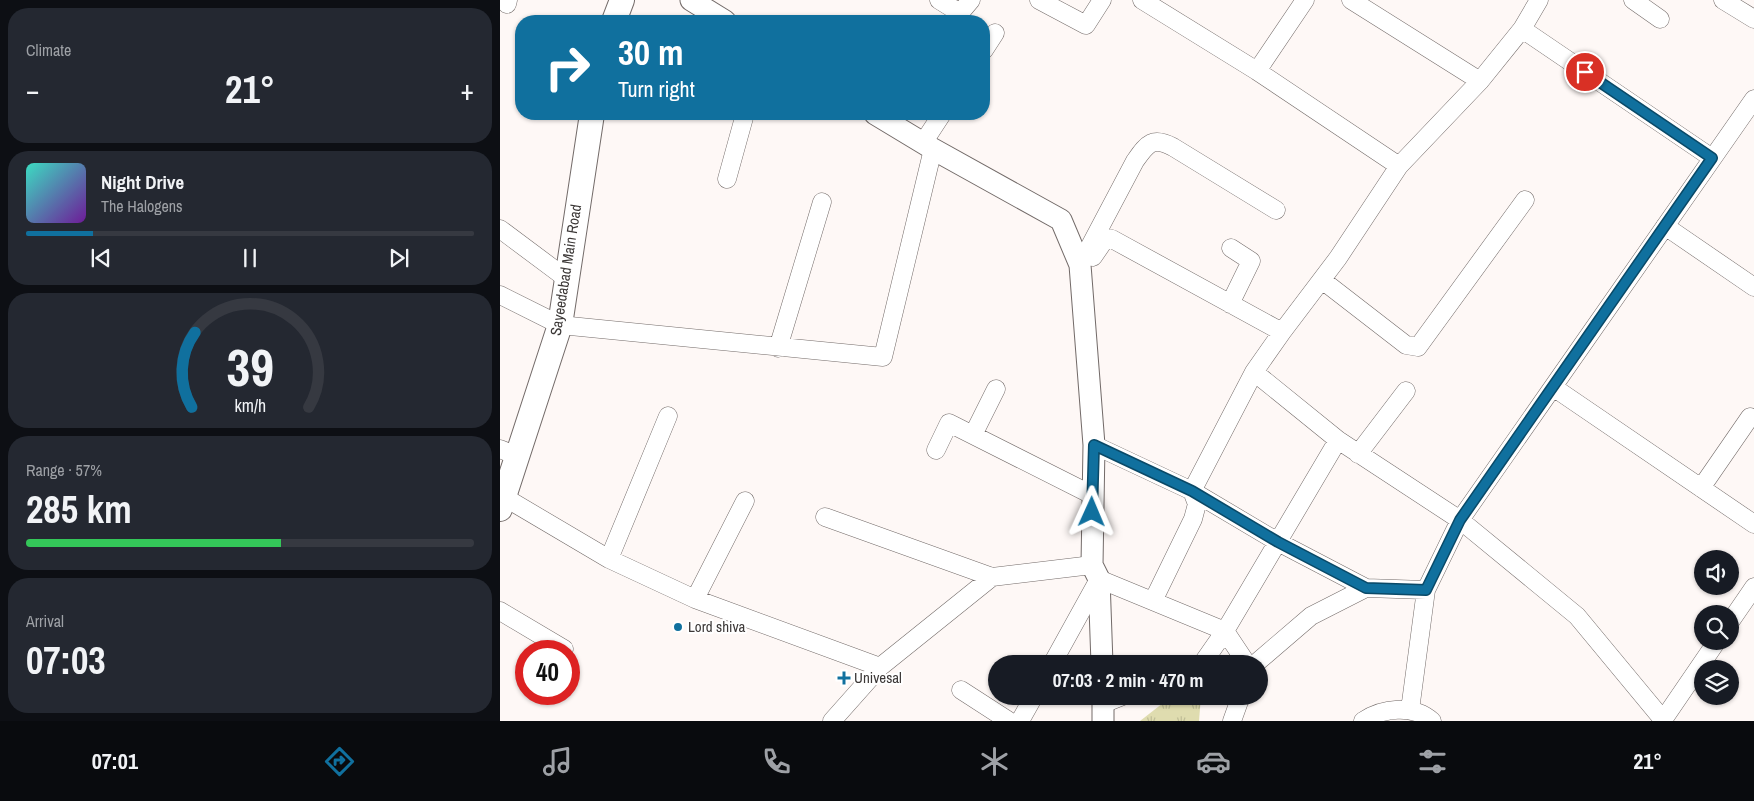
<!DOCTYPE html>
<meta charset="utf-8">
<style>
:root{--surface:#171b24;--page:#242831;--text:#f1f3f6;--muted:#9ea1a6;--line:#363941;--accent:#10709e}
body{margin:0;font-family:"Archivo Narrow",sans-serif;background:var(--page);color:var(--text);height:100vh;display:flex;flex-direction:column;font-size:19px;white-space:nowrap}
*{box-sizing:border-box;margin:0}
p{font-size:16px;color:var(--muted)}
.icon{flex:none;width:28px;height:28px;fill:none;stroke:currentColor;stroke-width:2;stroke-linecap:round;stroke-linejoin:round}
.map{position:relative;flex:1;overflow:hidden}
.sheet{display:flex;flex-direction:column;gap:8px;padding:8px;background:#0d0f14;width:500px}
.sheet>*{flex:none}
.top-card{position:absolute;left:15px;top:15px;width:475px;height:105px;border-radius:20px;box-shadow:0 1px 4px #0004;background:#10709e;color:#fff;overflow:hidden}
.buttons{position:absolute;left:1194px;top:550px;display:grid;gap:10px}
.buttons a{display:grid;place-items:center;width:45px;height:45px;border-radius:50%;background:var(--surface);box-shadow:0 1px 4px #0004;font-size:25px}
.speed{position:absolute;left:15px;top:640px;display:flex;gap:10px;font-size:25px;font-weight:700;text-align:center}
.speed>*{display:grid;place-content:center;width:65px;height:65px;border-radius:50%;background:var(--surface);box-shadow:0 1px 4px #0004;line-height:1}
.speed .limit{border:8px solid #d22;background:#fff;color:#111}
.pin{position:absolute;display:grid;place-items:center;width:42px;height:42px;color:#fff;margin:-21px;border:2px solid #fff;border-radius:50%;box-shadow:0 1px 5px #0007}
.me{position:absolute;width:55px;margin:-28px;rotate:1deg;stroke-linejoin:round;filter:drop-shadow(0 0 4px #0008)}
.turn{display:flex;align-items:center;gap:18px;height:105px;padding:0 20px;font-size:22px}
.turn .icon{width:65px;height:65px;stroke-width:2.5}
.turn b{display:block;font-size:35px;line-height:42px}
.big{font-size:38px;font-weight:700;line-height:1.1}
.sheet .tile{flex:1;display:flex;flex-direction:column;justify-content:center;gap:8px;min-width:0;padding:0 18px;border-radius:20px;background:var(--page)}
.sheet .dial{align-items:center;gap:0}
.dial svg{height:130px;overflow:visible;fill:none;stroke:var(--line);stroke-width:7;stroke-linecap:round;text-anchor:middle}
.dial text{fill:var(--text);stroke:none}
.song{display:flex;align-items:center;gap:15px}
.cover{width:60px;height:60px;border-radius:8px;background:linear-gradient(135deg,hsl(170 70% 55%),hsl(280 70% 35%))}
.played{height:5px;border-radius:2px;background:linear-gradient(90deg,var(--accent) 15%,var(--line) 15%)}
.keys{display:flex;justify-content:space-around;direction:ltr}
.heat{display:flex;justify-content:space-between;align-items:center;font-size:28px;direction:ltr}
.charge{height:8px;border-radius:4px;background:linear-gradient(90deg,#34c759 57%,var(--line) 0)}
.trip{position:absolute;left:488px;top:655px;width:280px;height:50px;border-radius:25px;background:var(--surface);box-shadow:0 1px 4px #0004;font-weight:700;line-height:50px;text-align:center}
.dock{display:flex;height:80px;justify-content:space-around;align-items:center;background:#090b0e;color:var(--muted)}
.dock .icon{width:35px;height:35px}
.dock .selected{color:var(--accent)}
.dock b{font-size:22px;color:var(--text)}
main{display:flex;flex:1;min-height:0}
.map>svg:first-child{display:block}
.park{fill:url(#park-tufts)}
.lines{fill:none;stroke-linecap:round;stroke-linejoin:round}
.minor-casing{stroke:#736b69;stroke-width:19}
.tertiary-casing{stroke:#736b69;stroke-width:23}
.secondary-casing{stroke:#736b69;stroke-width:26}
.minor{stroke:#fff;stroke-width:18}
.tertiary{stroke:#fff;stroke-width:21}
.secondary{stroke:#fff;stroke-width:24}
.route-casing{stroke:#0a4967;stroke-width:12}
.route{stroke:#10709e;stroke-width:9}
.poi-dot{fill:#10709e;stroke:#fff;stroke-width:2}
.labels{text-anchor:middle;stroke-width:4;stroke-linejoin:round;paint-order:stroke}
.street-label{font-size:15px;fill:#3c3837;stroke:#fff}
.poi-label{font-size:15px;fill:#3c3837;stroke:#fff;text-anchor:start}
</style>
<main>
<section class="sheet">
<div class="tile"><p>Climate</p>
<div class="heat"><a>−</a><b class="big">21°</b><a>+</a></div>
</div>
<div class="tile">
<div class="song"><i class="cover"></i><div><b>Night Drive</b><p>The Halogens</p></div></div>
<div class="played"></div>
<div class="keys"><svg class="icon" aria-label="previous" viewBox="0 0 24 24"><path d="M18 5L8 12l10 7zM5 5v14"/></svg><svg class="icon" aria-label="pause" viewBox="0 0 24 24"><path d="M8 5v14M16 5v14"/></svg><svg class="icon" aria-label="next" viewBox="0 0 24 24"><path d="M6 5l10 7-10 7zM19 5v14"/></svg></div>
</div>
<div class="tile dial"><svg viewBox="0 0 100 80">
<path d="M14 69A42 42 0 1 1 86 69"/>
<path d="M14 69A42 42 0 0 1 16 23" stroke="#10709e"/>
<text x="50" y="56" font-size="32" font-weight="700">39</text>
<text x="50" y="72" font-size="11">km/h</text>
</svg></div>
<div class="tile"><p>Range · 57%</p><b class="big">285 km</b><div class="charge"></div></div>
<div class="tile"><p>Arrival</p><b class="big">07:03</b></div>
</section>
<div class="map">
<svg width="1254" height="721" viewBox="0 0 1254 721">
<defs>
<pattern id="park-tufts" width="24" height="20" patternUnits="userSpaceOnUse" patternTransform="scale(1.25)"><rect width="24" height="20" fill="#dfdcaf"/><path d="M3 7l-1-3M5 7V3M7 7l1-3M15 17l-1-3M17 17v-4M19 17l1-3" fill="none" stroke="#c0be97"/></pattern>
</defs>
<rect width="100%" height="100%" fill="#fef8f6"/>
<!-- park -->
<path class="park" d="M 672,696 L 701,696 L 699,721 L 640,721 Z"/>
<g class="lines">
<defs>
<path id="minor" d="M 439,0 L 460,13 L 471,0
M 539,0 L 586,25 L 602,0
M 642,0 L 757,71 L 899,166
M 851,0 L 980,81
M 1133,0 L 1160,19
M 1223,0 L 1254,19
M 7,4 L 8,0
M 1022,29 L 1212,158
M 484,50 L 495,33
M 757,71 L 805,0
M 423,143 L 442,114
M 227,179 L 245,114
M 1165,226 L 1254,287
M 0,229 L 67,279
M 593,257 L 606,238 L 612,239 L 782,332
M 580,265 L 635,161 C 647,144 652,136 673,147 L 776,210
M 822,280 L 906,345 L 918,347 L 1025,200
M 0,295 L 60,325 L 383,357 L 433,149
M 730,304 L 751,261 L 731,248
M 278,348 L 322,202
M 754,372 L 838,440 L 960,520 L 1077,616 L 1164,721
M 1053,387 L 1254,524
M 473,435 L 496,389
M 594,445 L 692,491 L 778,542 L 866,588 L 926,590
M 0,449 L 17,456
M 436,450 L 449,423 L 592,495
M 858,454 L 906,391
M 1201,488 L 1250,417
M 4,497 L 109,559 L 195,599 L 380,667
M 325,517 L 492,577
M 109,559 L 168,416
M 195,599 L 245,501
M 653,601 L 693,519 L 697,504 L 692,491 L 754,372 L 782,332 L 838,258 L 899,166 L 980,81 L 1022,29 L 1039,0
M 0,611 L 64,649
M 1230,622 L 1254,587
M 552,664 L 599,579 L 725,631 L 747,664
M 702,664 L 725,631 L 838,440
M 755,664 L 811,616 L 866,588
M 461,690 L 509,721
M 603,704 L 623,696
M 910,710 L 926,590 L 960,520 L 1254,99
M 1163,720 L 1217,641
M 332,721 L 380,667 L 492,577 L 592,565
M 520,721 L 534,696
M 732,721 L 741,696
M 863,721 C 882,708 913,704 932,721"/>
<path id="tertiary" d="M 191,0 L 225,21
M 375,114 L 433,149 L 561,220 L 580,265 L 594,445 L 592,565 L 599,579 L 602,664
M 603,696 L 603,721"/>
<path id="secondary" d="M 114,21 L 122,0
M 0,509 L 60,325 L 92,114"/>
</defs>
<!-- minor casing -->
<use href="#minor" class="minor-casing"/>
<!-- tertiary casing -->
<use href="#tertiary" class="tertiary-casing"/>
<!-- secondary casing -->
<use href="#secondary" class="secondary-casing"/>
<!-- minor -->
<use href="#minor" class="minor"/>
<!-- tertiary -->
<use href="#tertiary" class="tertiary"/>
<!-- secondary -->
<use href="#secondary" class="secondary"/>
</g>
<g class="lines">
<defs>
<path id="route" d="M 592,512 L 594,445 L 692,491 L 778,542 L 866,588 L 926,590 L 960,520 L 1212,158 L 1085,72"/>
</defs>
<!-- route casing -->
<use href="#route" class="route-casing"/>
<!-- route -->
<use href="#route" class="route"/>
</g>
<!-- markers -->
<g class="poi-dot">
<circle cx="178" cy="627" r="5"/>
<path d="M341.5 670.5h5v5h5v5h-5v5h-5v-5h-5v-5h5z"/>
</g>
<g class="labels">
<!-- street labels -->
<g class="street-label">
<text transform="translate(66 270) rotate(-81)" y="5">Sayeedabad Main Road</text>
</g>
<!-- poi labels -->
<g class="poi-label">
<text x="188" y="632">Lord shiva</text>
<text x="354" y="683">Univesal</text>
</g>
</g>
</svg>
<div class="buttons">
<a><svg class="icon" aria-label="sound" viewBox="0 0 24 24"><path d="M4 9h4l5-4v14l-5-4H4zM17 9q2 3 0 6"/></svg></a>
<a><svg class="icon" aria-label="search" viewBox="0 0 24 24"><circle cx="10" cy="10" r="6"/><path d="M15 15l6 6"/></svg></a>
<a><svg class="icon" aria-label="layers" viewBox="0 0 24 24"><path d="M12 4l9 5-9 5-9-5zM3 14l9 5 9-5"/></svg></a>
</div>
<div class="speed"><div class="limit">40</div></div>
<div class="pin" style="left:1085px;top:72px;background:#d93025"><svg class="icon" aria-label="arrive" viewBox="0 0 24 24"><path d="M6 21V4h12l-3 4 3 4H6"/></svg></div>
<svg class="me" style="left:592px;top:512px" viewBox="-20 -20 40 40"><path d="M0-17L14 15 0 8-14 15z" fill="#10709e" stroke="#fff" stroke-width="4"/></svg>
<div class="trip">07:03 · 2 min · 470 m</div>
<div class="top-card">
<div class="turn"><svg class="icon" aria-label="right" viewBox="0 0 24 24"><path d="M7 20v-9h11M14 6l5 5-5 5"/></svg><div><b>30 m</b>Turn right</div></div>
</div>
</div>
</main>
<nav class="dock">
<b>07:01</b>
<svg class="icon selected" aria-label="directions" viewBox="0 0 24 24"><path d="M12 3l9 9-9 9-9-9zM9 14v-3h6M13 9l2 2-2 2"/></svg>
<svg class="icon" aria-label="music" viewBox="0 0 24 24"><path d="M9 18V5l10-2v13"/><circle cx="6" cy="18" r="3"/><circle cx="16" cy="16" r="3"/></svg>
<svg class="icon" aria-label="phone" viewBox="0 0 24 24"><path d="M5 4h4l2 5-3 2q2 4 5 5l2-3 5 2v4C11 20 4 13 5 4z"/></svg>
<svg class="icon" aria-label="climate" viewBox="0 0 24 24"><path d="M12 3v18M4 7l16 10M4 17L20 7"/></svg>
<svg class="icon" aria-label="car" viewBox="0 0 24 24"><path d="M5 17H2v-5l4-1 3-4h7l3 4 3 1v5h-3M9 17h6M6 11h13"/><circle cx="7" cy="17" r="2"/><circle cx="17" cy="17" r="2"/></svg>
<svg class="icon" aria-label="filters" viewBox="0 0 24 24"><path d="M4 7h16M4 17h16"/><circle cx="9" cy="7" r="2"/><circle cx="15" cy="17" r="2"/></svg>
<b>21°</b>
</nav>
